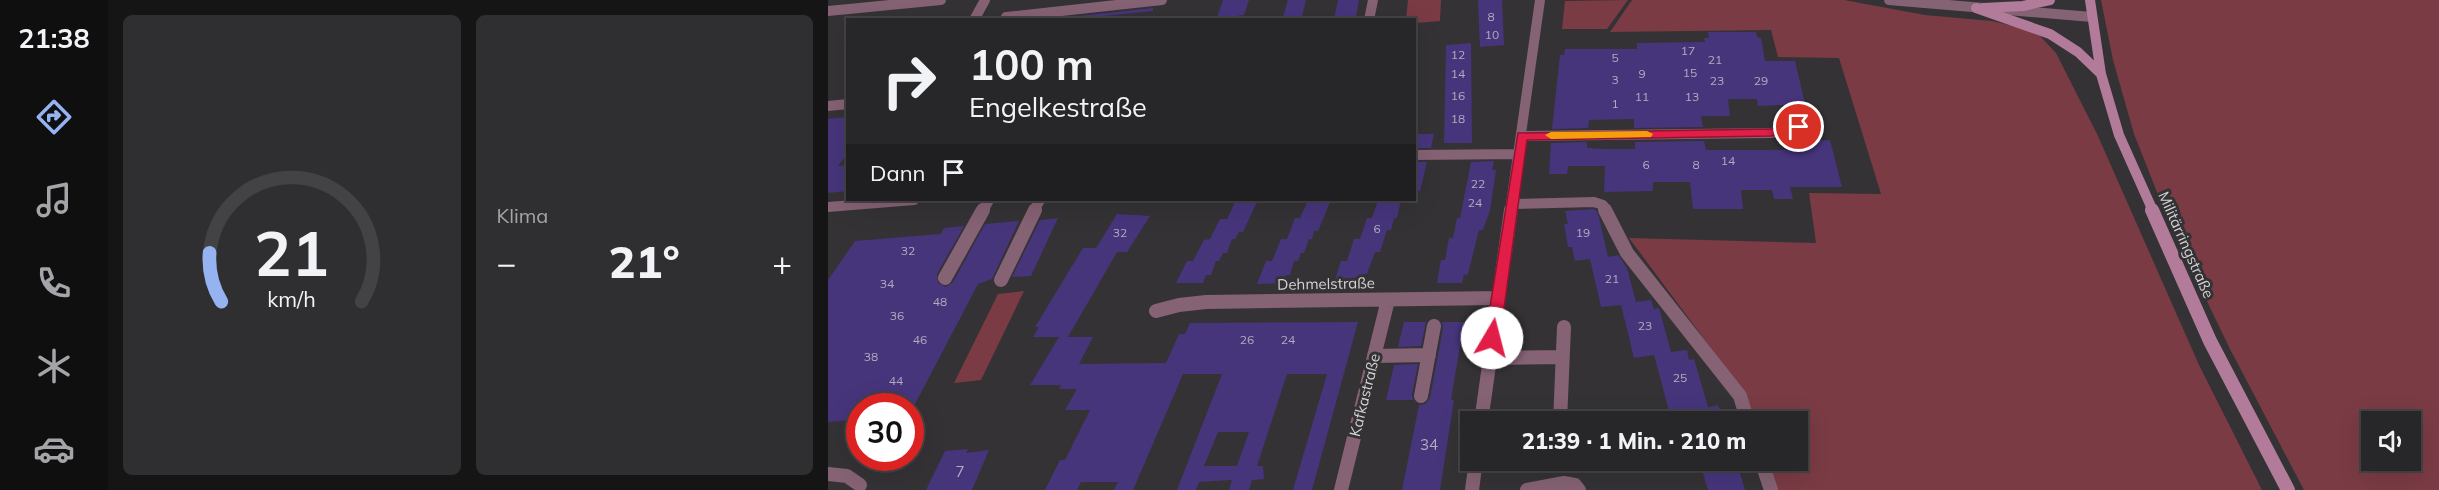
<!DOCTYPE html>
<html lang="de">
<meta charset="utf-8">
<style>
:root{--surface:#272628;--page:#2f2e30;--text:#f1f3f6;--muted:#a4a5a8;--line:#434345;--accent:#95b2f1}
body{margin:0;font-family:Mulish,sans-serif;background:var(--page);color:var(--text);height:100vh;display:flex;flex-direction:column;font-size:22px;white-space:nowrap}
*{box-sizing:border-box;margin:0}
p{font-size:20px;color:var(--muted)}
.icon{flex:none;width:33px;height:33px;fill:none;stroke:currentColor;stroke-width:2;stroke-linecap:round;stroke-linejoin:round}
.map{position:relative;flex:1;overflow:hidden}
.panel{display:flex;flex-direction:column;gap:15px;padding:15px;background:#151516;width:720px}
.panel>*{flex:none}
.top-card{position:absolute;left:18px;top:18px;width:570px;height:183px;border-radius:0px;box-shadow:0 6px 24px #0002,0 0 0 2px var(--line);background:#272628;color:var(--text);overflow:hidden}
.controls{position:absolute;left:1533px;top:411px;display:grid;gap:12px}
.controls a{display:grid;place-items:center;width:60px;height:60px;border-radius:0px;background:var(--surface);box-shadow:0 6px 24px #0002,0 0 0 2px var(--line);font-size:30px}
.speed{position:absolute;left:18px;top:393px;display:flex;gap:12px;font-size:30px;font-weight:700;text-align:center}
.speed>*{display:grid;place-content:center;width:78px;height:78px;border-radius:50%;background:var(--surface);box-shadow:0 6px 24px #0002,0 0 0 2px var(--line);line-height:1}
.speed .limit{border:9px solid #d22;background:#fff;color:#111}
.pin{position:absolute;display:grid;place-items:center;width:51px;height:51px;color:#fff;margin:-26px;border:3px solid #fff;border-radius:50%;box-shadow:0 2px 6px #0007}
.me{position:absolute;width:66px;margin:-33px;rotate:8deg;stroke-linejoin:round;filter:drop-shadow(0 0 4px #0008)}
.turn{display:flex;align-items:center;gap:21px;height:126px;padding:0 24px;font-size:27px}
.turn .icon{width:78px;height:78px;stroke-width:2.5}
.turn b{display:block;font-size:42px;line-height:51px}
.then{display:flex;align-items:center;height:57px;padding:0 24px;background:#0003;gap:12px;font-size:22px}
.big{font-size:45px;font-weight:800;line-height:1.1}
.panel .card{flex:1;display:flex;flex-direction:column;justify-content:center;gap:9px;min-width:0;padding:0 21px;border-radius:9px;background:var(--page)}
.panel .dial{align-items:center;gap:0}
.dial svg{height:156px;overflow:visible;fill:none;stroke:var(--line);stroke-width:7;stroke-linecap:round;text-anchor:middle}
.dial text{fill:var(--text);stroke:none}
.heat{display:flex;justify-content:space-between;align-items:center;font-size:33px;direction:ltr}
.panel .tiles{flex:1;display:grid;gap:15px;grid-template-columns:repeat(2,1fr)}
.trip{position:absolute;left:632px;top:411px;width:348px;height:60px;border-radius:0px;background:var(--surface);box-shadow:0 6px 24px #0002,0 0 0 2px var(--line);font-weight:800;line-height:60px;text-align:center}
main{display:flex;flex:1;min-height:0}
.dock{display:flex;flex-direction:column;width:108px;justify-content:space-around;align-items:center;background:#100f10;color:var(--muted)}
.dock .icon{width:42px;height:42px}
.dock .selected{color:var(--accent)}
.dock b{font-size:27px;color:var(--text)}
.map>svg:first-child{display:block}
.green{fill:#7a3b44;fill-rule:evenodd}
.building{fill:#47357c;fill-rule:evenodd}
.lines{fill:none;stroke-linecap:round;stroke-linejoin:round}
.service-far1{stroke:#856274;stroke-width:10}
.service{stroke:#856274;stroke-width:14}
.minor-far1{stroke:#856274;stroke-width:10}
.minor{stroke:#856274;stroke-width:14}
.tertiary{stroke:#856274;stroke-width:10}
.secondary-far1{stroke:#b27b99;stroke-width:10}
.secondary{stroke:#b27b99;stroke-width:14}
.route{fill:#e11d48;stroke:#92132f;stroke-width:1.5}
.slow{fill:#f59e0b}
.labels{text-anchor:middle;stroke-width:6;stroke-linejoin:round;paint-order:stroke}
.number-label{font-size:12px;fill:#b1acbe}
.street-label{font-size:15px;fill:#d4d3d4;stroke:#343235}
.near-number-label{font-size:15px;fill:#b1acbe}
</style>
<main>
<nav class="dock">
<b>21:38</b>
<svg class="icon selected" aria-label="directions" viewBox="0 0 24 24"><path d="M12 3l9 9-9 9-9-9zM9 14v-3h6M13 9l2 2-2 2"/></svg>
<svg class="icon" aria-label="music" viewBox="0 0 24 24"><path d="M9 18V5l10-2v13"/><circle cx="6" cy="18" r="3"/><circle cx="16" cy="16" r="3"/></svg>
<svg class="icon" aria-label="phone" viewBox="0 0 24 24"><path d="M5 4h4l2 5-3 2q2 4 5 5l2-3 5 2v4C11 20 4 13 5 4z"/></svg>
<svg class="icon" aria-label="climate" viewBox="0 0 24 24"><path d="M12 3v18M4 7l16 10M4 17L20 7"/></svg>
<svg class="icon" aria-label="car" viewBox="0 0 24 24"><path d="M5 17H2v-5l4-1 3-4h7l3 4 3 1v5h-3M9 17h6M6 11h13"/><circle cx="7" cy="17" r="2"/><circle cx="17" cy="17" r="2"/></svg>
</nav>
<section class="panel">
<div class="tiles">
<div class="card dial"><svg viewBox="0 0 100 80">
<path d="M14 69A42 42 0 1 1 86 69"/>
<path d="M14 69A42 42 0 0 1 8 44" stroke="#95b2f1"/>
<text x="50" y="56" font-size="32" font-weight="700">21</text>
<text x="50" y="72" font-size="11">km/h</text>
</svg></div>
<div class="card"><p>Klima</p>
<div class="heat"><a>−</a><b class="big">21°</b><a>+</a></div>
</div>
</div>
</section>
<div class="map">
<svg width="1611" height="490" viewBox="0 0 1611 490">
<rect width="100%" height="100%" fill="#343235"/>
<!-- green -->
<path class="green" d="M 580,0 L 613,0 L 612,21 L 587,23 L 586,20 L 578,19 Z
M 800,0 L 779,29 L 734,29 L 737,1 Z
M 804,0 L 1016,0 L 1097,15 L 1164,21 L 1190,27 L 1212,36 L 1228,53 L 1270,136 L 1371,365 L 1434,490 L 948,490 L 938,461 L 969,460 L 969,422 L 925,421 L 914,390 L 801,238 L 988,243 L 981,193 L 1053,194 L 1011,58 L 950,57 L 943,30 L 782,32 Z
M 1273,0 L 1611,0 L 1611,490 L 1476,490 L 1401,347 L 1340,220 L 1306,134 L 1285,60 ZM 1544,422 L 1582,422 L 1582,460 L 1544,460 Z
M 196,291 L 153,380 L 126,383 L 170,294 Z"/>
<!-- building -->
<path class="building" d="M 395,0 L 421,0 L 416,15 L 408,16 L 407,20 L 388,20 Z
M 460,0 L 478,0 L 473,20 L 454,20 Z
M 510,0 L 531,0 L 528,17 L 506,19 Z
M 650,0 L 674,0 L 676,45 L 652,47 Z
M 325,8 L 325,11 L 275,16 L 274,20 L 250,20 L 251,16 Z
M 880,32 L 928,32 L 929,37 L 933,38 L 937,61 L 967,61 L 977,104 L 930,106 L 929,99 L 900,99 L 902,116 L 873,116 L 875,127 L 806,128 L 806,119 L 761,120 L 760,128 L 724,129 L 732,55 L 736,55 L 737,49 L 809,49 L 809,43 L 877,42 L 876,38 L 881,38 Z
M 643,43 L 644,143 L 616,143 L 618,45 Z
M 20,117 L 20,153 L 10,166 L 20,165 L 20,191 L 0,193 L 0,119 Z
M 586,134 L 606,134 L 603,148 L 586,148 Z
M 1002,140 L 1014,187 L 962,187 L 965,199 L 946,199 L 944,190 L 913,190 L 915,209 L 865,209 L 862,182 L 825,182 L 825,191 L 776,192 L 777,166 L 740,166 L 739,174 L 721,174 L 723,143 L 759,142 L 759,148 L 777,149 L 807,149 L 807,142 L 876,141 L 878,150 L 971,150 L 975,148 L 973,141 Z
M 666,161 L 664,170 L 668,170 L 662,210 L 655,230 L 651,230 L 640,274 L 636,275 L 634,283 L 609,283 L 613,260 L 617,260 L 621,238 L 625,238 L 629,218 L 632,218 L 643,162 Z
M 586,162 L 599,162 L 592,191 L 586,191 Z
M 408,200 L 430,200 L 415,232 L 411,232 L 407,239 L 404,239 L 399,253 L 395,253 L 391,261 L 388,261 L 383,275 L 378,275 L 375,283 L 348,283 L 359,261 L 365,261 L 376,240 L 382,239 L 392,219 L 399,219 Z
M 480,200 L 503,200 L 490,231 L 486,231 L 484,239 L 481,239 L 476,253 L 473,253 L 470,261 L 466,261 L 462,275 L 458,275 L 455,283 L 429,284 L 438,261 L 444,261 L 453,239 L 459,239 L 467,218 L 472,218 Z
M 550,200 L 573,200 L 569,218 L 566,218 L 563,230 L 559,230 L 552,252 L 547,252 L 539,274 L 535,274 L 532,283 L 506,283 L 513,261 L 519,261 L 526,239 L 532,239 L 539,218 L 544,218 Z
M 765,209 L 768,210 L 771,217 L 780,257 L 790,255 L 799,268 L 808,302 L 823,300 L 826,309 L 831,308 L 843,352 L 859,350 L 861,360 L 866,359 L 880,407 L 890,405 L 896,422 L 844,422 L 826,355 L 806,358 L 793,305 L 773,307 L 762,259 L 747,261 L 744,247 L 740,247 L 736,224 L 740,224 L 737,211 Z
M 289,214 L 322,216 L 299,252 L 289,252 L 240,337 L 265,337 L 251,364 L 338,363 L 351,334 L 357,334 L 362,323 L 530,322 L 484,490 L 465,490 L 499,374 L 459,374 L 429,466 L 435,466 L 436,479 L 424,480 L 421,490 L 401,490 L 404,480 L 371,482 L 368,490 L 349,490 L 394,374 L 355,374 L 305,490 L 286,490 L 290,482 L 253,482 L 249,490 L 217,490 L 232,460 L 237,460 L 262,410 L 237,410 L 249,389 L 231,389 L 233,385 L 202,385 L 231,337 L 205,337 L 211,327 L 207,327 L 255,248 L 268,248 ZM 390,432 L 421,432 L 409,466 L 376,466 Z
M 230,218 L 203,276 L 184,277 L 212,220 Z
M 191,221 L 164,279 L 150,284 L 86,406 L 32,406 L 32,419 L 0,422 L 0,280 L 27,241 L 113,234 L 116,228 L 136,226 L 109,274 L 110,283 L 118,287 L 125,282 L 157,224 Z
M 576,322 L 598,322 L 593,346 L 570,347 Z
M 614,322 L 636,322 L 623,400 L 626,400 L 612,490 L 574,490 L 591,405 L 597,404 L 602,398 L 615,328 Z
M 590,364 L 584,394 L 585,400 L 558,400 L 566,365 Z
M 140,449 L 138,453 L 161,450 L 144,490 L 98,490 L 117,451 Z
M 871,460 L 908,460 L 917,490 L 880,490 Z"/>
<g class="lines">
<!-- service-far1 -->
<path class="service-far1" d="M 178,17 L 334,0
M 146,20 L 157,0
M 684,204 L 766,202 L 775,205 L 778,211
M 155,211 L 161,200
M 206,211 L 212,200"/>
<!-- service -->
<path class="service" d="M 777,210 L 799,253 L 912,396 L 920,422
M 117,278 L 155,210
M 173,280 L 207,210
M 546,356 L 601,355
M 662,358 L 734,357
M 593,396 L 606,326
M 732,422 L 736,327
M 933,460 L 943,490
M 699,490 L 736,483 L 747,485 L 751,490"/>
<!-- minor-far1 -->
<path class="minor-far1" d="M 0,11 L 113,0
M 541,20 L 545,0
M 0,106 L 20,104
M 694,136 L 943,133 L 963,130 L 977,124
M 586,155 L 691,154
M 0,207 L 86,200
M 682,211 L 712,0"/>
<!-- minor -->
<path class="minor" d="M 328,311 L 351,305 L 378,302 L 670,298
M 653,422 L 683,210
M 0,474 L 19,476 L 32,485
M 513,490 L 560,300
M 644,490 L 648,460"/>
<!-- tertiary -->
<path class="tertiary" d="M 1061,0 L 1264,17"/>
<!-- secondary-far1 -->
<path class="secondary-far1" d="M 1262,0 L 1273,74 L 1291,135 L 1325,211
M 1148,8 L 1222,34 L 1250,52 L 1273,74
M 1155,8 L 1195,6 L 1222,0"/>
<!-- secondary -->
<path class="secondary" d="M 1324,210 L 1382,341 L 1460,490"/>
</g>
<!-- route -->
<path class="route" d="M 971,124 L 977,127 L 976,130 L 943,136 L 699,140 L 672,338 L 670,342 L 659,342 L 657,338 L 690,133 L 943,129 Z"/>
<!-- slow -->
<path class="slow" d="M 819,131 L 825,134 L 823,137 L 723,139 L 717,135 L 723,132 Z"/>
<g class="labels">
<!-- number labels -->
<g class="number-label">
<text x="663" y="21">8</text>
<text x="664" y="39">10</text>
<text x="860" y="55">17</text>
<text x="630" y="59">12</text>
<text x="787" y="62">5</text>
<text x="887" y="64">21</text>
<text x="862" y="77">15</text>
<text x="630" y="78">14</text>
<text x="814" y="78">9</text>
<text x="787" y="84">3</text>
<text x="889" y="85">23</text>
<text x="933" y="85">29</text>
<text x="630" y="100">16</text>
<text x="814" y="101">11</text>
<text x="864" y="101">13</text>
<text x="787" y="108">1</text>
<text x="630" y="123">18</text>
<text x="900" y="165">14</text>
<text x="818" y="169">6</text>
<text x="868" y="169">8</text>
<text x="650" y="188">22</text>
<text x="647" y="207">24</text>
<text x="549" y="233">6</text>
<text x="292" y="237">32</text>
<text x="755" y="237">19</text>
<text x="80" y="255">32</text>
<text x="784" y="283">21</text>
<text x="59" y="288">34</text>
<text x="112" y="306">48</text>
<text x="69" y="320">36</text>
<text x="817" y="330">23</text>
<text x="92" y="344">46</text>
<text x="419" y="344">26</text>
<text x="460" y="344">24</text>
<text x="43" y="361">38</text>
<text x="852" y="382">25</text>
<text x="68" y="385">44</text>
</g>
<!-- street labels -->
<g class="street-label">
<text transform="translate(1358 245) rotate(66)" y="5">Militärringstraße</text>
<text transform="translate(498 284) rotate(-1)" y="5">Dehmelstraße</text>
<text transform="translate(537 395) rotate(-76)" y="5">Kafkastraße</text>
</g>
<!-- near-number labels -->
<g class="near-number-label">
<text x="601" y="450">34</text>
<text x="132" y="477">7</text>
</g>
</g>
</svg>
<div class="controls">
<a><svg class="icon" aria-label="sound" viewBox="0 0 24 24"><path d="M4 9h4l5-4v14l-5-4H4zM17 9q2 3 0 6"/></svg></a>
</div>
<div class="speed"><div class="limit">30</div></div>
<div class="pin" style="left:971px;top:127px;background:#d93025"><svg class="icon" aria-label="arrive" viewBox="0 0 24 24"><path d="M6 21V4h12l-3 4 3 4H6"/></svg></div>
<svg class="me" style="left:664px;top:338px" viewBox="-20 -20 40 40"><circle r="19" fill="#fff"/><path d="M0-13L10 11 0 6-10 11z" fill="#e11d48"/></svg>
<div class="trip">21:39 · 1 Min. · 210 m</div>
<div class="top-card">
<div class="turn"><svg class="icon" aria-label="right" viewBox="0 0 24 24"><path d="M7 20v-9h11M14 6l5 5-5 5"/></svg><div><b>100 m</b>Engelkestraße</div></div>
<div class="then">Dann<svg class="icon" aria-label="arrive" viewBox="0 0 24 24"><path d="M6 21V4h12l-3 4 3 4H6"/></svg></div>
</div>
</div>
</main>
